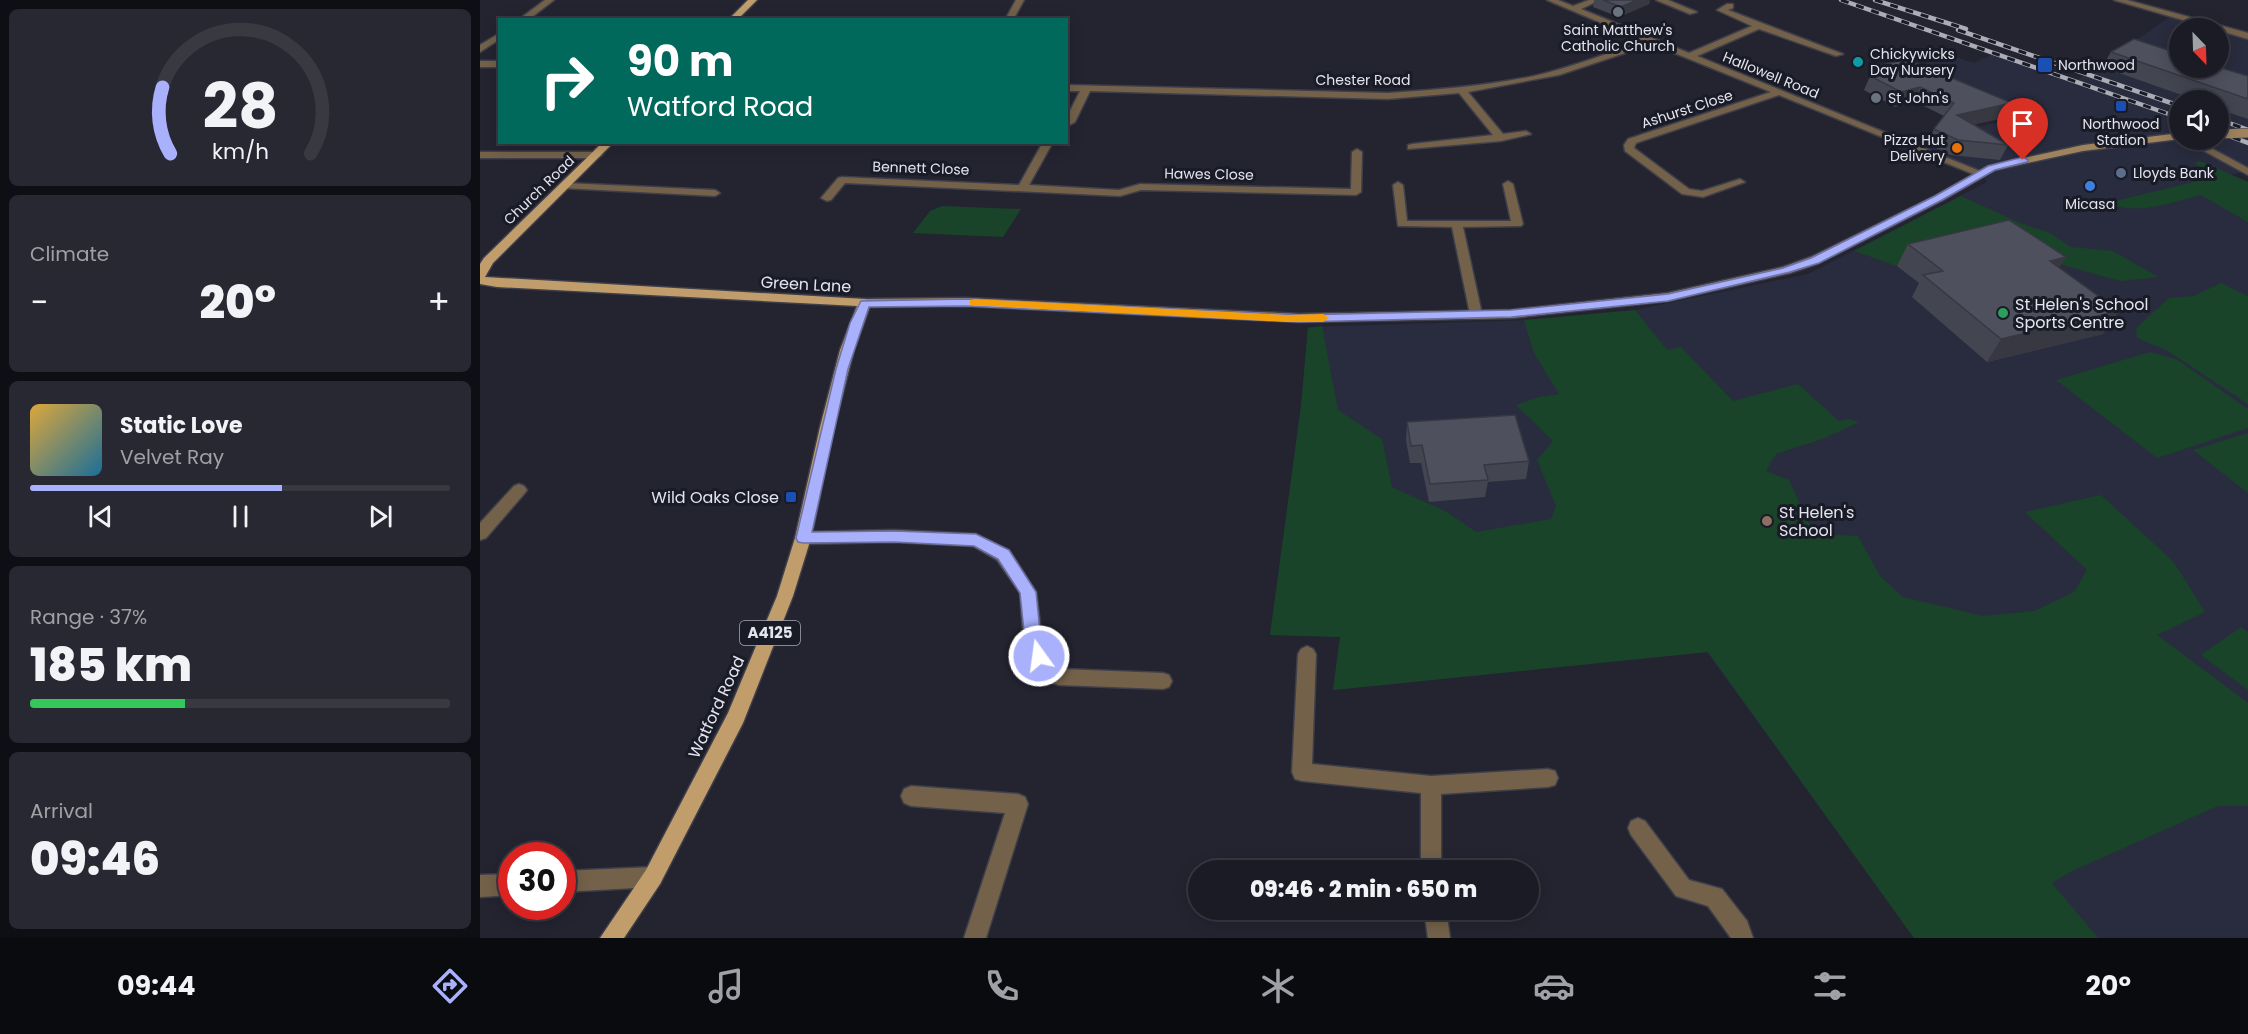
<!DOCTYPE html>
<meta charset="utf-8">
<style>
:root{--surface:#1a1b24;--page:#272831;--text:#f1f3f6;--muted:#9fa1a6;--line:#383941;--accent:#a9b0fc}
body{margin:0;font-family:Poppins,sans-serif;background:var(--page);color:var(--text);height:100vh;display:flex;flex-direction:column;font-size:22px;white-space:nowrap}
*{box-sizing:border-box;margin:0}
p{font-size:20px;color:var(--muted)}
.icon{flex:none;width:33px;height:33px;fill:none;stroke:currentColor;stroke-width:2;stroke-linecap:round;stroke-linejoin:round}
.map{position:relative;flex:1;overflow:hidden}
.drawer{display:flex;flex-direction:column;gap:9px;padding:9px;background:#0e0f14;width:480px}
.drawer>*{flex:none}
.banner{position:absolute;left:18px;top:18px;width:570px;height:126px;border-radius:0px;box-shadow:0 3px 15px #0003,0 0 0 2px var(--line);background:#00695c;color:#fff;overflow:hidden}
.needle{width:39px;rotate:157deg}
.buttons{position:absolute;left:1689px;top:18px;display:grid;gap:12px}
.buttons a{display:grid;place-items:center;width:60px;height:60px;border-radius:50%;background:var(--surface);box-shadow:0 3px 15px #0003,0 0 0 2px var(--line);font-size:30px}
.speed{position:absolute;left:18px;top:842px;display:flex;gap:12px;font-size:30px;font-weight:700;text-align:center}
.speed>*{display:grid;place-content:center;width:78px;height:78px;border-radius:50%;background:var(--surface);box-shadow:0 3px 15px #0003,0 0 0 2px var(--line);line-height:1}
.speed .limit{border:9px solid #d22;background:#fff;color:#111}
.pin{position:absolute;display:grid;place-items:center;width:51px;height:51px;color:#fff;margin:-62px -26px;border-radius:50% 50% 50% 0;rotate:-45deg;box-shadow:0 0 6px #0007}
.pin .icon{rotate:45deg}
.me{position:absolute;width:66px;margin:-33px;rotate:346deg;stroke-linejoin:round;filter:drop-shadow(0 0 4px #0008)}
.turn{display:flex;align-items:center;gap:21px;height:126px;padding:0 30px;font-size:27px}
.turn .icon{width:78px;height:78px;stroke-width:2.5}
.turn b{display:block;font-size:42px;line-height:51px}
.big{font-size:45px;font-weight:800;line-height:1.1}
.drawer .card{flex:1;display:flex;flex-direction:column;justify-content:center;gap:9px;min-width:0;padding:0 21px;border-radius:9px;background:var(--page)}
.drawer .dial{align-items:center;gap:0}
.dial svg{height:156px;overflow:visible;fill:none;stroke:var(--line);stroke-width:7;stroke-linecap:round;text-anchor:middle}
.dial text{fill:var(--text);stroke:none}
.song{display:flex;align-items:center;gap:18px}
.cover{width:72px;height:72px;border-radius:9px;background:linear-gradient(135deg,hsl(40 70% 55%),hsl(200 70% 35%))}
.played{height:6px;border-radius:3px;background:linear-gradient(90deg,var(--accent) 60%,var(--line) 60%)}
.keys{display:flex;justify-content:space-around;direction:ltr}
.heat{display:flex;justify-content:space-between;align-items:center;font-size:33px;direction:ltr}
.charge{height:9px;border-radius:4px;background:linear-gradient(90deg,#34c759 37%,var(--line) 0)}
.trip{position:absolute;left:708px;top:860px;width:351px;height:60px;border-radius:30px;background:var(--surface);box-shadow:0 3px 15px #0003,0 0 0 2px var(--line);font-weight:800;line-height:60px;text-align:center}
.menu{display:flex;height:96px;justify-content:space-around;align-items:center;background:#0a0b0e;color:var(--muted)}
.menu .icon{width:42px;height:42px}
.menu .on{color:var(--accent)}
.menu b{font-size:27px;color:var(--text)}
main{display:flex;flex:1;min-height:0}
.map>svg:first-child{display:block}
.built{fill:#292c3e;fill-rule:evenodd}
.green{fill:#19442a}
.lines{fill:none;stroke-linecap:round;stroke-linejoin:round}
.minor-casing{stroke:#3e3f4a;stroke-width:3}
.secondary-casing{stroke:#3e3f4a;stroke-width:3}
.primary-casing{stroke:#3e3f4a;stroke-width:3}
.minor{fill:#73614a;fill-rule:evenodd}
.secondary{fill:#9e835c;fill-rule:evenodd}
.primary{fill:#c09d6b;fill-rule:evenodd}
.rail-casing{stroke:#abacb6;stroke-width:4.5}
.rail{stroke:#191b26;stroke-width:3;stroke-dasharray:8;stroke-linecap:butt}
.secondary-bridge-casing{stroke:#3e3f4a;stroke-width:10;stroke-linecap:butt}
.secondary-bridge{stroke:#9e835c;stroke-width:9}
.wall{fill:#434551}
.shaded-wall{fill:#373842}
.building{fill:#4e505e;stroke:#373842;stroke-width:1.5}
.route{fill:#a9b0fc;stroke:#6e72a4;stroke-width:1.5}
.slow{fill:#f59e0b}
.worship-dot{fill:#6b7280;stroke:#191b26;stroke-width:2}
.culture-dot{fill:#0f9aa8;stroke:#191b26;stroke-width:2}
.transit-dot{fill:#1a4fb4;stroke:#191b26;stroke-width:2}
.food-dot{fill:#e8710a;stroke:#191b26;stroke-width:2}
.service-dot{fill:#5c6f8a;stroke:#191b26;stroke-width:2}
.shop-dot{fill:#3f7fe0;stroke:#191b26;stroke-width:2}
.leisure-dot{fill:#2e9e5b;stroke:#191b26;stroke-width:2}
.education-dot{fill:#8d6e63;stroke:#191b26;stroke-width:2}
.labels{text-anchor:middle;stroke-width:6;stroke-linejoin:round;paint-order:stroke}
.far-poi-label{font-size:14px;fill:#e3e4ed;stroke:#191b26;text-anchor:start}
.far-street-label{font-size:14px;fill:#e3e4ed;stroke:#191b26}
.shield{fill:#191b26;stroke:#a6a8b1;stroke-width:1.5}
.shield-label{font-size:15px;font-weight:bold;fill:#e3e4ed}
.street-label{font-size:16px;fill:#e3e4ed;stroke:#191b26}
.poi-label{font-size:16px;fill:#e3e4ed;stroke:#191b26;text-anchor:start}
</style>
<main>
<section class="drawer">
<div class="card dial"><svg viewBox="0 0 100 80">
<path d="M14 69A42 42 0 1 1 86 69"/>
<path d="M14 69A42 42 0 0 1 10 35" stroke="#a9b0fc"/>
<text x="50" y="56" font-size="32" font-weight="700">28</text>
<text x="50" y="72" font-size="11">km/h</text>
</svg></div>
<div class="card"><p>Climate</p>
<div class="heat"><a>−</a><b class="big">20°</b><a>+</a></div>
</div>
<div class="card">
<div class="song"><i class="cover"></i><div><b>Static Love</b><p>Velvet Ray</p></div></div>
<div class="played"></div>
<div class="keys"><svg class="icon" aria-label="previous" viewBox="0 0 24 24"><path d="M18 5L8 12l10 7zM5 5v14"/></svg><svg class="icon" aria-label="pause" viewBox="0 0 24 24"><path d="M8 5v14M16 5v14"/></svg><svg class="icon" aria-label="next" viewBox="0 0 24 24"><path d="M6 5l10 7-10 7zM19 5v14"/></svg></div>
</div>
<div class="card"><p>Range · 37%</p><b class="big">185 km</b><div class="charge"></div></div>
<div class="card"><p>Arrival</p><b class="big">09:46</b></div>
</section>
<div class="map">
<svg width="1768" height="938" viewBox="0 0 1768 938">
<rect width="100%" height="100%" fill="#232430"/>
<!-- built -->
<path class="built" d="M 1693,15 L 1768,36 L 1768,171 L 1633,202 L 1768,182 L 1768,938 L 1434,938 L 1227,652 L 853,690 L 860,637 L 790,635 L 821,406 L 828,327 L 1053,320 L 1155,310 L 1328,274 L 1507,182 L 1501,174 L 1428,142 L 1534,119 L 1540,120 L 1431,74 L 1449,61 L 1464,53 L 1494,63 L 1513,54 L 1594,82 ZM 1700,28 L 1738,28 L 1738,68 L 1700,68 ZM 1700,100 L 1738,100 L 1738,140 L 1700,140 Z"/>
<!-- green -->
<path class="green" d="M 1720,161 L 1768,182 L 1768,222 L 1721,195 C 1689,203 1658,216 1627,203 L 1738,176 L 1714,163 Z
M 1481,196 L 1540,223 L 1570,233 L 1591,247 L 1633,251 L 1678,277 L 1640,281 L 1572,262 L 1417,266 L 1374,251 Z
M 462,206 L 541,209 L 523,237 L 433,233 L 450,211 Z
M 1741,283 L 1768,296 L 1768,404 L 1688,351 L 1657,338 L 1656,328 L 1689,298 L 1714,296 Z
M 1155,310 L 1187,350 L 1201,347 L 1253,401 L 1318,384 L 1359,421 L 1370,419 L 1379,422 L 1345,438 L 1296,454 L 1286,471 L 1309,480 L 1334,534 L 1378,536 L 1400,576 L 1423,597 L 1503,616 L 1554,611 L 1594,592 L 1607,570 L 1545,512 L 1621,495 L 1693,561 L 1725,612 L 1677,635 L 1768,703 L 1768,806 L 1738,806 L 1588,873 L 1572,883 L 1618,938 L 1434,938 L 1228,652 L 853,690 L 860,637 L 790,635 L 821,406 L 828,328 L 842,326 L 858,410 L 902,439 L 912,487 L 967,512 L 996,532 L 1071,519 L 1076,506 L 1057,460 L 1073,441 L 1036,405 L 1059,397 L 1079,394 L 1054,353 L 1044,320 Z
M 1670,352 L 1696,359 L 1768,409 L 1768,428 L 1677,458 L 1576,380 Z
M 1768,433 L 1768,493 L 1713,450 Z
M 1761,627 L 1768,632 L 1768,690 L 1721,655 Z"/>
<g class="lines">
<defs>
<path id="minor" d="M 65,0 L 74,0 L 48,20 L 38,20 Z
M 536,0 L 544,0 L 533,20 L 525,20 Z
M 1067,0 L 1078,0 L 1093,6 L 1109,0 L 1120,0 L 1101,9 L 1209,53 L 1272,26 L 1237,10 L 1247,4 L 1253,4 L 1253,8 L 1248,10 L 1363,54 L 1356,56 L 1279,29 L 1217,56 L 1507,174 L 1502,177 L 1498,176 L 1299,95 L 1156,143 L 1154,148 L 1209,189 L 1222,191 L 1260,179 L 1265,182 L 1223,197 L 1202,194 L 1145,151 L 1144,145 L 1148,139 L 1291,92 L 1172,44 L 1079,75 L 988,92 L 1023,134 L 1046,131 L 1051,134 L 1021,141 L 928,149 L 928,145 L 932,144 L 1013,135 L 979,93 L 908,99 L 610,91 L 595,122 L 586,127 L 586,119 L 600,91 L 586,91 L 586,85 L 908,93 C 957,90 1006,86 1054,76 C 1092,67 1128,53 1164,41 Z
M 1176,0 L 1188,0 L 1217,12 L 1210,14 Z
M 1634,0 L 1647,0 L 1768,33 L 1768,39 Z
M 20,33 L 20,39 L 0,52 L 0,45 Z
M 0,61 L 20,61 L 20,67 L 0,67 Z
M 1704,140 L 1716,140 L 1768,168 L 1768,175 Z
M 563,142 L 573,142 L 549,185 L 639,190 L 660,184 L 871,189 L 872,152 L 877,149 L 882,152 L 881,192 L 876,195 L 661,190 L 640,196 L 365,183 L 351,200 L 347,201 L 341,198 L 358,178 L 362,177 L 539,185 Z
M 0,152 L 117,152 L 122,155 L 117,158 L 0,158 Z
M 1028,181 L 1033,184 L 1043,224 L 1041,226 L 983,227 L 1002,314 L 996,318 L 990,314 L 972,227 L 918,226 L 913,185 L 918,182 L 923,185 L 927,221 L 1031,221 L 1023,184 Z
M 86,183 L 235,190 L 240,193 L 235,196 L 82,188 L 82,184 Z
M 39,484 L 44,486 L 47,490 L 44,494 L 6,538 L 0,540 L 0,523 L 34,486 Z
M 414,530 L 496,534 L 529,550 L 556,592 L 561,631 L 567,652 L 583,669 L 683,673 L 689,675 L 692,681 L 689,687 L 683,689 L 579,685 L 573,683 L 550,656 L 543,631 L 540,593 L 517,560 L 493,546 L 414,542 L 323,544 L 317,542 L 315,538 L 317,534 L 323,532 Z
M 827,646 L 833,649 L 836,654 L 832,764 L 951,776 L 1068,769 L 1075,771 L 1078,778 L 1075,785 L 1068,787 L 961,794 L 961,870 L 941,870 L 941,793 L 822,781 L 815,779 L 812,772 L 818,654 L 821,649 Z
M 431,786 L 538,794 L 545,797 L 548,804 L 506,938 L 484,938 L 525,813 L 431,806 L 424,803 L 421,796 L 424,789 Z
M 1158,818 L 1165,821 L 1209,880 L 1242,889 L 1267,921 L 1273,938 L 1251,938 L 1228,906 L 1196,896 L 1151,835 L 1148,828 L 1151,821 Z
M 173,867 L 180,870 L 183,877 L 180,884 L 173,887 L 82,892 L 82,871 Z
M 32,874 L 32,895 L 0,897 L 0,875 Z
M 944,909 L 966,909 L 970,938 L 948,938 Z"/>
<path id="secondary" d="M 1700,133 L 1700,139 L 1603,151 L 1515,170 L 1463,200 L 1339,263 L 1310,273 L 1188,301 L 1031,318 L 819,322 L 486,306 L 385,307 L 379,303 L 385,299 L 486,298 L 819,314 L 1031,310 L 1188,293 L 1303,267 L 1331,257 L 1455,196 L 1508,166 L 1603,145 Z"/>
<path id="primary" d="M 268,0 L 277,0 L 257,20 L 248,20 Z
M 123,142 L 134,142 L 13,263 L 5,277 L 385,299 L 391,303 L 374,350 L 354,427 L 331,538 L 313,596 L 263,723 L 180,884 L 144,938 L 120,938 L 166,870 L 248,713 L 297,596 L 315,538 L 340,427 L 360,350 L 377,306 L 17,287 L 0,284 L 0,264 L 4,258 Z"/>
</defs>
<!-- minor casing -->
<use href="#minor" class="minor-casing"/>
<!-- secondary casing -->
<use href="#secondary" class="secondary-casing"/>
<!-- primary casing -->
<use href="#primary" class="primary-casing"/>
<!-- minor -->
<use href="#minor" class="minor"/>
<!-- secondary -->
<use href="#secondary" class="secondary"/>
<!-- primary -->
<use href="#primary" class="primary"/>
<defs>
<path id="rail" d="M 1361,0 L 1700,118
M 1395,0 L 1486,29
M 1478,30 L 1700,106
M 1738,119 L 1768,130
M 1738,132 L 1768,143"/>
</defs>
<!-- rail casing -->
<use href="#rail" class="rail-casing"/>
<!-- rail -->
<use href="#rail" class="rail"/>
<defs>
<path id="secondary-bridge" d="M 1738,134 L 1768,133"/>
</defs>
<!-- secondary-bridge casing -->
<use href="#secondary-bridge" class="secondary-bridge-casing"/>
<!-- secondary-bridge -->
<use href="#secondary-bridge" class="secondary-bridge"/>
</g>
<!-- wall -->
<path class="wall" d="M 1114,0 L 1170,0 L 1169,4 L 1139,17 L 1113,7 Z
M 1631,52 L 1768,76 L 1768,119 L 1738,109 L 1738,100 L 1716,100 L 1622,67 Z
M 1395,67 L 1532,103 L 1524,118 L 1494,124 L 1528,145 L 1520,160 L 1471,155 L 1447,144 L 1454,129 L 1464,116 L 1434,101 L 1415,107 L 1384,90 L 1390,76 L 1391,75 Z
M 1428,244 L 1586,257 L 1579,267 L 1623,334 L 1507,362 L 1432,297 L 1439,283 L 1417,266 Z
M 927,422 L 1049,461 L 1046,479 L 1008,482 L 1005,497 L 949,502 L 941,463 L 930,463 L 926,440 Z"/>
<!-- shaded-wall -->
<path class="shaded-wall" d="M 1157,0 L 1170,0 L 1169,4 L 1139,17 L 1141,7 Z
M 1440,87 L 1434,101 L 1415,107 L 1421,92 Z
M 1532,103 L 1524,118 L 1470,130 L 1477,115 Z
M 1586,257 L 1571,280 L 1570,261 Z
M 1639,311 L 1623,334 L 1507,362 L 1521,339 Z"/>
<!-- building -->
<path class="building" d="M 1123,0 L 1157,0 L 1141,7 Z
M 1654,39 L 1700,54 L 1700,68 L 1738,68 L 1738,67 L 1768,76 L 1768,99 L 1631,52 Z
M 1426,59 L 1532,103 L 1477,115 L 1528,145 L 1478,140 L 1454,129 L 1474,103 L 1440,87 L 1421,92 L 1390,76 L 1404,71 L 1395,67 Z
M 1529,220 L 1586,257 L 1570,261 L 1639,311 L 1521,339 L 1443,275 L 1463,271 L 1428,244 Z
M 1035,415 L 1049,461 L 1004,465 L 1008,480 L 950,484 L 942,445 L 931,446 L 927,422 Z"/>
<!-- route -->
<path class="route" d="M 1543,157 L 1548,160 L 1547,162 L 1515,170 L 1462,200 L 1339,263 L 1310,272 L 1188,301 L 1031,317 L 819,322 L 486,306 L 389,307 L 368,369 L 332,532 L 414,531 L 496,534 L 529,550 L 556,592 L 560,631 L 567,656 L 565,661 L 559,663 L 553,661 L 544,631 L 540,593 L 518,559 L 494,546 L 414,542 L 323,543 L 318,542 L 316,538 L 356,369 L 370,323 L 381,301 L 486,299 L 819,315 L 1031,310 L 1188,294 L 1303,268 L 1331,258 L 1455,196 L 1508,166 Z"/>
<!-- slow -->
<path class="slow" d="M 495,299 L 807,315 L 843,314 L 849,318 L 843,322 L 807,322 L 490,305 L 490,300 Z"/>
<!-- markers -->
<g class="worship-dot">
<circle cx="1138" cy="12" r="6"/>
<circle cx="1396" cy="98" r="6"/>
</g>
<circle class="culture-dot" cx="1378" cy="62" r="6"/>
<g class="transit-dot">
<rect x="1557" y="57" width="16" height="16" rx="3"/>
<rect x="1635" y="100" width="12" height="12" rx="3"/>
<rect x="305" y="491" width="12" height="12" rx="3"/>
</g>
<circle class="food-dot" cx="1477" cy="148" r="6"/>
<circle class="service-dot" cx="1641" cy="173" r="6"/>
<circle class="shop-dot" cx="1610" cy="186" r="6"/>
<circle class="leisure-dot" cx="1523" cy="313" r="6"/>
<circle class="education-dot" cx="1287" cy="521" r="6"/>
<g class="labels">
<!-- far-poi labels -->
<g class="far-poi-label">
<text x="1138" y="35" text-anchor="middle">Saint Matthew's<tspan x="1138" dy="16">Catholic Church</tspan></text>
<text x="1390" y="59">Chickywicks<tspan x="1390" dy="16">Day Nursery</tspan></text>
<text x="1578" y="70">Northwood</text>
<text x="1408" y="103">St John's</text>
<text x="1641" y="129" text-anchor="middle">Northwood<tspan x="1641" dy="16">Station</tspan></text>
<text x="1465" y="145" text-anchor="end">Pizza Hut<tspan x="1465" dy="16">Delivery</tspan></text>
<text x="1653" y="178">Lloyds Bank</text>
<text x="1610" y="209" text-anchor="middle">Micasa</text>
</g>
<!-- far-street labels -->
<g class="far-street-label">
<text transform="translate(1291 75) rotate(22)" y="5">Hallowell Road</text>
<text x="883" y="85">Chester Road</text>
<text transform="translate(1207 109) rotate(-18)" y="5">Ashurst Close</text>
<text transform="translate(441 168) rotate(2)" y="5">Bennett Close</text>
<text transform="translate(729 174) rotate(1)" y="5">Hawes Close</text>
<text transform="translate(59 190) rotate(-44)" y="5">Church Road</text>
</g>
<!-- shield labels -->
<rect class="shield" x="260" y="621" width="60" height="24" rx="4.5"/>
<g class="shield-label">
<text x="290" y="638">A4125</text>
</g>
<!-- street labels -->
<g class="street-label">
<text transform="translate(326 284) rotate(3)" y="6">Green Lane</text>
<text transform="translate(236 707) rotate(-65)" y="6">Watford Road</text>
</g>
<!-- poi labels -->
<g class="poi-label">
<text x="1535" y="310">St Helen's School<tspan x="1535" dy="18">Sports Centre</tspan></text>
<text x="299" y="503" text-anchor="end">Wild Oaks Close</text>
<text x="1299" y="518">St Helen's<tspan x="1299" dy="18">School</tspan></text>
</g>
</g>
</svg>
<div class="buttons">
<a><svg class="needle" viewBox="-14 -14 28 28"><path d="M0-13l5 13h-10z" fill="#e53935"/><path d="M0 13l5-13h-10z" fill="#9fa1a6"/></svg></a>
<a><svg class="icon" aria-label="sound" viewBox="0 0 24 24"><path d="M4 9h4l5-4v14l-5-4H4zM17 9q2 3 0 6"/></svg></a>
</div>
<div class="speed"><div class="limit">30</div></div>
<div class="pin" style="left:1543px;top:160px;background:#d93025"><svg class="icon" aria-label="arrive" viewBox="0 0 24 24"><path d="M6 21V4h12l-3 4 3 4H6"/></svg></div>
<svg class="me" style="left:559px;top:656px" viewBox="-20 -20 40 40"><circle r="17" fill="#a9b0fc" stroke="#fff" stroke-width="3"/><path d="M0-11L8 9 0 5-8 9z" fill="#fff"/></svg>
<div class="trip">09:46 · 2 min · 650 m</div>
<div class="banner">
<div class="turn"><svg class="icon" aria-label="right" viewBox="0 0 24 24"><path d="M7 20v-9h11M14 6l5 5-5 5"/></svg><div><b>90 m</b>Watford Road</div></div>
</div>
</div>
</main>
<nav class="menu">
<b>09:44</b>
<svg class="icon on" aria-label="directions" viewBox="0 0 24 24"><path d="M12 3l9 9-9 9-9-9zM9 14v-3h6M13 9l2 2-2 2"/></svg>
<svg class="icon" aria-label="music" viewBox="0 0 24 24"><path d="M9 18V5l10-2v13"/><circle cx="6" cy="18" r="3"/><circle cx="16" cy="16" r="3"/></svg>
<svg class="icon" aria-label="phone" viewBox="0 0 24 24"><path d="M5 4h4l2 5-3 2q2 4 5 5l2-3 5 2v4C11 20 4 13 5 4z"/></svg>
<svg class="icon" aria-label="climate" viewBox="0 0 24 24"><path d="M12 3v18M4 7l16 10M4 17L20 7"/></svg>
<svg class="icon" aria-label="car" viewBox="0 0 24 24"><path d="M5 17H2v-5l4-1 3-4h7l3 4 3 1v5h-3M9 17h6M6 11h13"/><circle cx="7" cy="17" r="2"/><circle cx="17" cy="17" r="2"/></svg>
<svg class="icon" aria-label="filters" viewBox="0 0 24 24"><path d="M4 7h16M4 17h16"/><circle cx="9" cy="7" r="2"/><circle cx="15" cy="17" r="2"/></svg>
<b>20°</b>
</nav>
